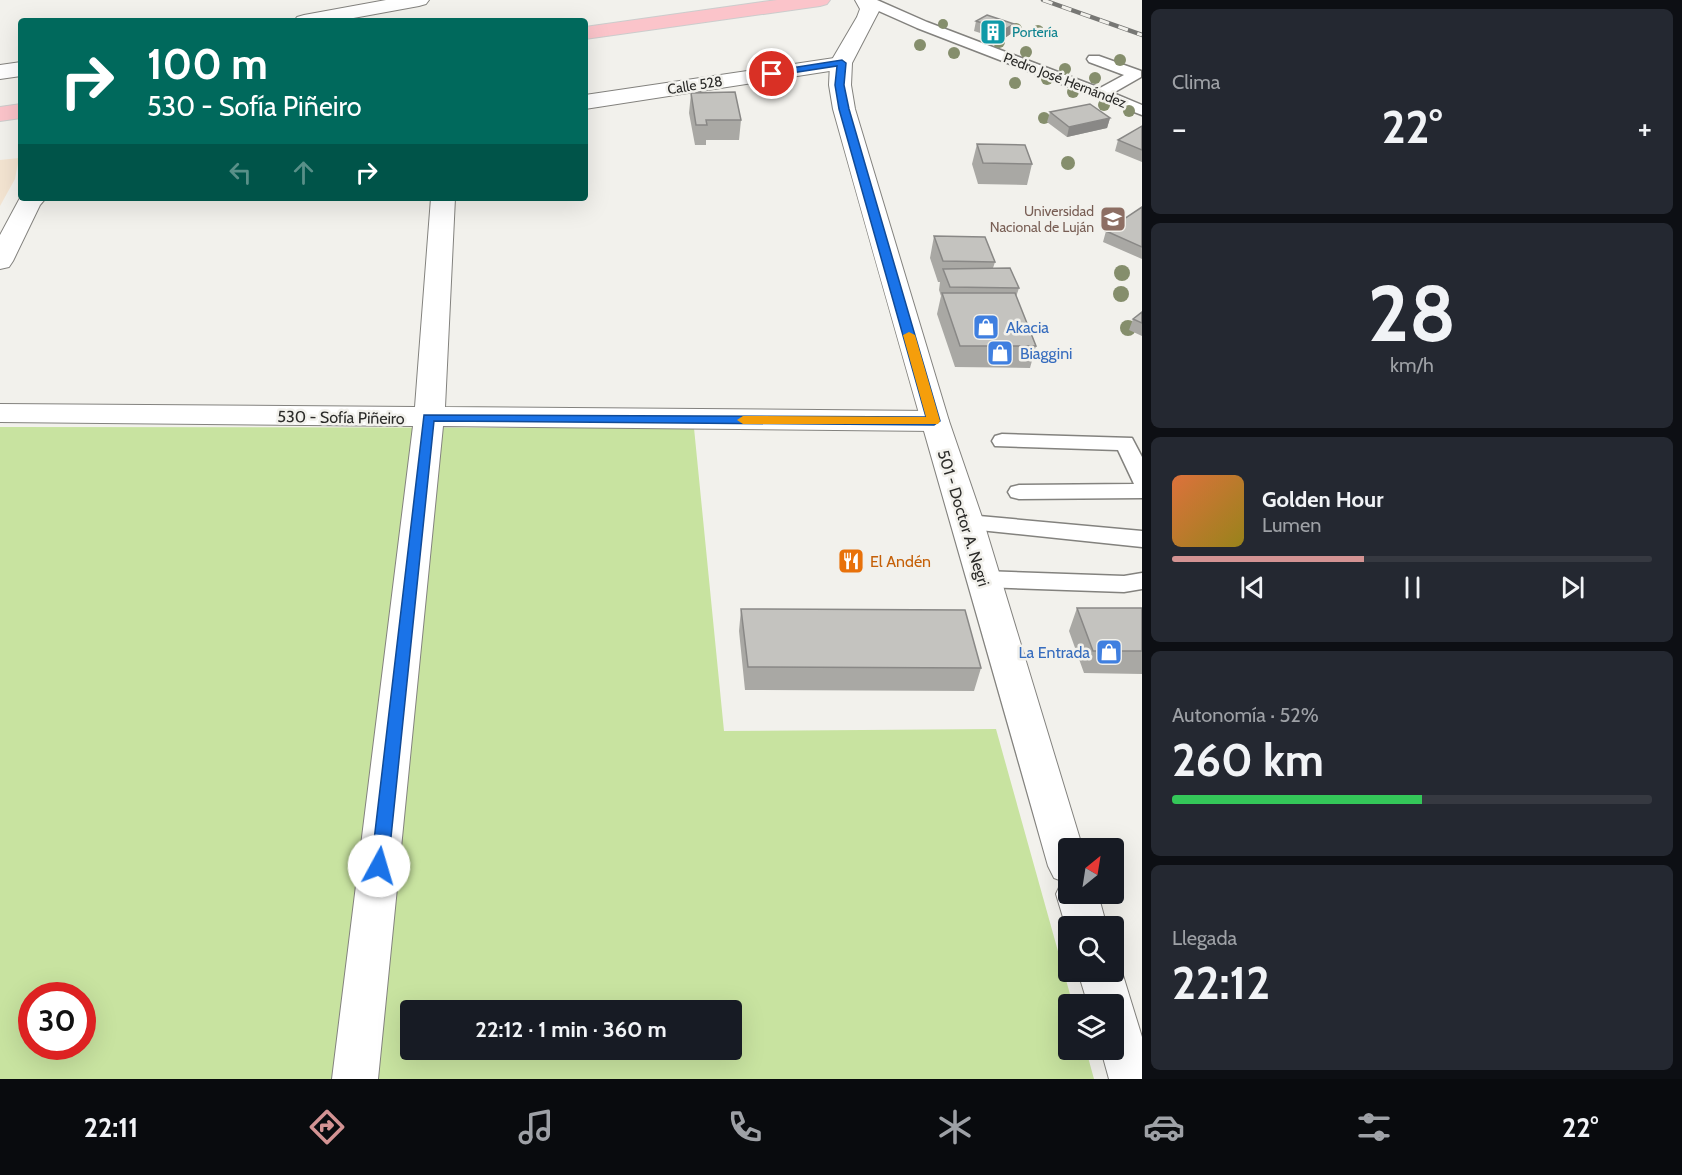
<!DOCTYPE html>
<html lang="es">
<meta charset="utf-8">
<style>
:root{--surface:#171b24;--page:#242831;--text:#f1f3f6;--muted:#9ea1a6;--line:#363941;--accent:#d39393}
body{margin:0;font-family:Cabin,sans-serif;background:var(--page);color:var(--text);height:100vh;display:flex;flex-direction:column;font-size:22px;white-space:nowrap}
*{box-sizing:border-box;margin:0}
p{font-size:20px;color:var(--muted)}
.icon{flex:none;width:33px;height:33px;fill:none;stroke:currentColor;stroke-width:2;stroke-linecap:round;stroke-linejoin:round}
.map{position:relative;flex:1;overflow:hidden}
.drawer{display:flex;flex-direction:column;gap:9px;padding:9px;background:#0d0f14;width:540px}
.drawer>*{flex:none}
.hud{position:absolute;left:18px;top:18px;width:570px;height:183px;border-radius:6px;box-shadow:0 6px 24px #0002;background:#00695c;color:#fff;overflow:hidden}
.needle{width:39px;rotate:30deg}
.tools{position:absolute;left:1058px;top:838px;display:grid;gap:12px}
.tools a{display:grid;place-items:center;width:66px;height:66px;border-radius:6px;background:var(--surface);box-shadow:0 6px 24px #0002;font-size:30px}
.speed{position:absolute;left:18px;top:982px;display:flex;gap:12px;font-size:30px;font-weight:700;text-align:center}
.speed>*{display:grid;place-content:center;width:78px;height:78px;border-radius:50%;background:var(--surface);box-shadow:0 6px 24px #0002;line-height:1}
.speed .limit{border:9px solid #d22;background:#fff;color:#111}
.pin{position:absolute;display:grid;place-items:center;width:51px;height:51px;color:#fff;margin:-26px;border:3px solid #fff;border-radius:50%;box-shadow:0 2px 6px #0007}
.me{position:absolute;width:66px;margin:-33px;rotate:6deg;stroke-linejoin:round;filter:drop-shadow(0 0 4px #0008)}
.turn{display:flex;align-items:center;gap:21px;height:126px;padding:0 30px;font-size:27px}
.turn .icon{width:78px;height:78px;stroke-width:2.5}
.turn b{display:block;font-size:42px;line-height:51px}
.lanes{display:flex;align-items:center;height:57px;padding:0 30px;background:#0003;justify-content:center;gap:30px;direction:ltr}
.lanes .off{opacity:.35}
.big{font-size:45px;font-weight:700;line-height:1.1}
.drawer .tile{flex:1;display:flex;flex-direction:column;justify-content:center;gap:9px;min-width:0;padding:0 21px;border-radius:9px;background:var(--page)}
.drawer .dial{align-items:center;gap:0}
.dial b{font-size:78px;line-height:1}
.song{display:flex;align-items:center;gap:18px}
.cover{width:72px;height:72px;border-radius:9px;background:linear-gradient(135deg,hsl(20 70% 55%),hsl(50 70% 35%))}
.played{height:6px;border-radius:3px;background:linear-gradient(90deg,var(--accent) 40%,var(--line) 40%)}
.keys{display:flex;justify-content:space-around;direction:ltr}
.heat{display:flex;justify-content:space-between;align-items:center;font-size:33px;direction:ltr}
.charge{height:9px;border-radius:4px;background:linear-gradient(90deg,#34c759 52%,var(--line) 0)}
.trip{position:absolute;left:400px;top:1000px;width:342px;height:60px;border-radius:6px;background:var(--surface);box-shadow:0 6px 24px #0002;font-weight:700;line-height:60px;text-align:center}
.tabs{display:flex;height:96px;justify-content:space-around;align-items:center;background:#090b0e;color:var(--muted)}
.tabs .icon{width:42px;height:42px}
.tabs .current{color:var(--accent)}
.tabs b{font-size:27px;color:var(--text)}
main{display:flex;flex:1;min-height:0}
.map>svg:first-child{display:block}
.industrial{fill:#f3e4d1}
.green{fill:#c8e3a0;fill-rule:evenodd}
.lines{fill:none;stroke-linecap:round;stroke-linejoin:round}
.service-casing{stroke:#83827e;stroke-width:3}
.minor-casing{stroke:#83827e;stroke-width:2}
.tertiary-casing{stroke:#83827e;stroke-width:2}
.primary-casing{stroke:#ccc;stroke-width:2}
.service{fill:#fff;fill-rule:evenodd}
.minor{fill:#fff;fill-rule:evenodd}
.tertiary{fill:#fff;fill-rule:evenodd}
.primary{fill:#fbc4ca;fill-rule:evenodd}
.rail-casing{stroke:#777774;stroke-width:4.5}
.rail{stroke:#f2f1ec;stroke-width:3;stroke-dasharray:10;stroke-linecap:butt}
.tree{fill:#858e6c}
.wall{fill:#a9a8a4}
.shaded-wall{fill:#898886}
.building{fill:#c4c3bf;stroke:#898886;stroke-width:1.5}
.route{fill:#1a73e8;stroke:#114b97;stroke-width:1.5}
.slow{fill:#f59e0b}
.labels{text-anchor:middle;stroke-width:5;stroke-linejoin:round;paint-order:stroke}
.far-culture-label{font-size:14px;fill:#0d838f;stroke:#f2f1ec;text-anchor:start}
.far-street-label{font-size:14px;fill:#2b2b29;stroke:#f2f1ec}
.far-education-label{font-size:14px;fill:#785e54;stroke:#f2f1ec;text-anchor:end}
.shop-label{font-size:16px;fill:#366cbe;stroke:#f2f1ec;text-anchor:start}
.street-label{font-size:16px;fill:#2b2b29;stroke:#f2f1ec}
.food-label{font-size:16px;fill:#c56008;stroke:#f2f1ec;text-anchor:start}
</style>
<main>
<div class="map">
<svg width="1142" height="1079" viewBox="0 0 1142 1079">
<rect width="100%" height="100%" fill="#f2f1ec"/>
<!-- industrial -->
<path class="industrial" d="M 19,158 L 15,179 L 0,206 L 0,160 Z"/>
<!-- green -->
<path class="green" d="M 0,427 L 694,428 L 724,731 L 996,729 L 1073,1005 L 1068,1005 L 1068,1050 L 1086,1050 L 1094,1079 L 0,1079 ZM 32,996 L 82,996 L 82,1047 L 32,1047 ZM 411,1011 L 732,1011 L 732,1050 L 411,1050 Z"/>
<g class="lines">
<defs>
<path id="service" d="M 862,0 L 877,0 L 927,22 L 1100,88 L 1124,75 L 1089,62 L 1087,59 L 1089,56 L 1099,56 L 1141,71 L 1141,77 L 1113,93 L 1142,105 L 1142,115 L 917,28 L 863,4 Z
M 1002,434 L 1132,438 L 1142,457 L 1142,498 L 1019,499 L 1011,497 L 1008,492 L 1011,487 L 1019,485 L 1134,484 L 1118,450 L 995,446 L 992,441 L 995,436 Z
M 968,515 L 1142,531 L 1142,547 L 960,528 L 957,523 L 960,518 Z
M 983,571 L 1124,576 L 1142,573 L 1142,589 L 1124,592 L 983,587 L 975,585 L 971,579 L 975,573 Z"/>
<path id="minor" d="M 841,57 L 849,58 L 852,63 L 849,68 L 585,109 L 585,95 Z
M 21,196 L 21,198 L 46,198 L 40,205 L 13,261 L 9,267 L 0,269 L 0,235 Z
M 431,198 L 455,198 L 445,407 L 934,411 L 945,414 L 949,421 L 945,428 L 934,431 L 443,426 L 378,1079 L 332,1079 L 413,426 L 0,422 L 0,404 L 415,407 Z"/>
<path id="tertiary" d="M 386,0 L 429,0 L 426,4 L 419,6 L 337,21 L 294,21 L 297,17 L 304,15 Z
M 855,0 L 875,0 L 880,9 L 852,63 L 851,85 L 855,109 L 949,421 L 984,523 L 1083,849 L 1068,849 L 1068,894 L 1098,894 L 1107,927 L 1068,927 L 1068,934 L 1056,894 L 1062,881 L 1054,878 L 1048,866 C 977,613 903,362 833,109 L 829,85 L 830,63 L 857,17 L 860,9 Z
M 21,62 L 21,76 L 0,79 L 0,65 Z
M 1113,957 L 1122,972 L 1142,1037 L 1142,1079 L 1109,1079 L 1101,1050 L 1113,1050 L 1113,1005 L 1088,1005 L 1078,972 L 1113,972 Z"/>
<path id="primary" d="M 777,0 L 830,0 L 827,4 L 820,6 L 585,39 L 585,27 Z
M 21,104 L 21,118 L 0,121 L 0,107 Z"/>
</defs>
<!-- service casing -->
<use href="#service" class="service-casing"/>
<!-- minor casing -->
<use href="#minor" class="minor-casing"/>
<!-- tertiary casing -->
<use href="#tertiary" class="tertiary-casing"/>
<!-- primary casing -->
<use href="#primary" class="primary-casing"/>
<!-- service -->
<use href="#service" class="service"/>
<!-- minor -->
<use href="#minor" class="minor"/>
<!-- tertiary -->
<use href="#tertiary" class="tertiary"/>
<!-- primary -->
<use href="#primary" class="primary"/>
<defs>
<path id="rail" d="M 1043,0 L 1142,35"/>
</defs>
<!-- rail casing -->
<use href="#rail" class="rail-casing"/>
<!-- rail -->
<use href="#rail" class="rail"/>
</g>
<!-- trees -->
<g class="tree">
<circle cx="943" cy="24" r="5"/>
<circle cx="1016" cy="29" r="6"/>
<circle cx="1038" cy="31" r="6"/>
<circle cx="999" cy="42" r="6"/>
<circle cx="920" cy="45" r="6"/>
<circle cx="1026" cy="52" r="6"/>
<circle cx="954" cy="53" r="6"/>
<circle cx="1120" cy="60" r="6"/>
<circle cx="1065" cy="69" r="6"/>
<circle cx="1095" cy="78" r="6"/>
<circle cx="1047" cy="79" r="6"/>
<circle cx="1015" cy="83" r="6"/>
<circle cx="1073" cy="92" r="6"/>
<circle cx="1104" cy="105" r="6"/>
<circle cx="1129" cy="111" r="6"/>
<circle cx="1044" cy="118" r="6"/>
<circle cx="1068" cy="163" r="7"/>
<circle cx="1122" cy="273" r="8"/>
<circle cx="1121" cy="294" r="8"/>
<circle cx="1128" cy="328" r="8"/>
</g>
<!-- wall -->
<path class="wall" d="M 976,21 L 1012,33 L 1002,40 L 974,31 Z
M 691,93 L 741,120 L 739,140 L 706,140 L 706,145 L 695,145 L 689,113 Z
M 1050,112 L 1110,118 L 1107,128 L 1067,137 L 1047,122 Z
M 1142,126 L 1142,162 L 1115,151 L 1118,140 Z
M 977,144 L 1032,164 L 1027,185 L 978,184 L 972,164 Z
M 1142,207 L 1142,259 L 1103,242 L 1106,231 Z
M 934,236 L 995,262 L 993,268 L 1019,288 L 1016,297 L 1036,346 L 1030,368 L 955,367 L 937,314 L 941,296 L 939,290 L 940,282 L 938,282 L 930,258 Z
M 1142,312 L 1142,336 L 1129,330 L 1133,319 Z
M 1077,608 L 1142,608 L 1142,674 L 1084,673 L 1069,631 Z
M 741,609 L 981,668 L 974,691 L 745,690 L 739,631 Z"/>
<!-- shaded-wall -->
<path class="shaded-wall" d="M 1014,24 L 1012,33 L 1002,40 L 1004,30 Z
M 1110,118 L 1107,128 L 1067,137 L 1069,127 Z"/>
<!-- building -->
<path class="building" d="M 987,15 L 1014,24 L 1004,30 L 976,21 Z
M 735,92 L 741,120 L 706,120 L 707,125 L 696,125 L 691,93 Z
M 1090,104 L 1110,118 L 1069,127 L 1050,112 Z
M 1142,126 L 1142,150 L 1118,140 Z
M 977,144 L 1025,145 L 1032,164 L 983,163 Z
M 1142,207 L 1142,247 L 1106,231 Z
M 934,236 L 985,237 L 995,262 L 943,261 Z
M 1010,268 L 1019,288 L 950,287 L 943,269 Z
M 942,293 L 1015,293 L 1036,346 L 960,346 Z
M 1142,312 L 1142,323 L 1133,319 Z
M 1077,608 L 1142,608 L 1142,651 L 1093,651 Z
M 741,609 L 965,610 L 981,668 L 748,667 Z"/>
<!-- route -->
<path class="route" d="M 842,60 L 846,63 L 844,85 L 849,109 L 940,421 L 934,425 L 434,421 L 388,866 L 385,872 L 379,874 L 373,872 L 371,866 L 424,415 L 926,417 L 839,109 L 835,85 L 837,66 L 772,76 L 767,74 L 772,71 Z"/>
<!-- slow -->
<path class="slow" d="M 909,332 L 915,335 L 940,421 L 938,424 L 743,424 L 737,420 L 743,416 L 926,417 L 903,335 Z"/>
<!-- icons -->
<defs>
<symbol id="building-square" viewBox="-11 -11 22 22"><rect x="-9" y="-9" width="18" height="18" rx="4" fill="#0f9aa8" stroke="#f2f1ec"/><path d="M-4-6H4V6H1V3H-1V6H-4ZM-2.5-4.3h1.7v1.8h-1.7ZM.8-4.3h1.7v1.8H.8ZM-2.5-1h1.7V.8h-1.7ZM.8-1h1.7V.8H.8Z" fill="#fff"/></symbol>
<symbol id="university-square" viewBox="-11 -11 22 22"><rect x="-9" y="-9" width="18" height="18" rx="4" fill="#8d6e63" stroke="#f2f1ec"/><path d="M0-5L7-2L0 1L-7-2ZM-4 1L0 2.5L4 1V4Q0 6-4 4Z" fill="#fff"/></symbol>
<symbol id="shop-square" viewBox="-11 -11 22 22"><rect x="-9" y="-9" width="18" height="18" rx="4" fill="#3f7fe0" stroke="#f2f1ec"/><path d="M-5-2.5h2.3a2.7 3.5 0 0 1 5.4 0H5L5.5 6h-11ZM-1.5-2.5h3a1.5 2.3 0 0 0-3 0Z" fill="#fff"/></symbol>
<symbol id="restaurant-square" viewBox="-11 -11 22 22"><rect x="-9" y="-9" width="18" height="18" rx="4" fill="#e8710a" stroke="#f2f1ec"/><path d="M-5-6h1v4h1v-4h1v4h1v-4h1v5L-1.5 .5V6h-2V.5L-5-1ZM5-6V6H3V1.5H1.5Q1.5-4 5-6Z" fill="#fff"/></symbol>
</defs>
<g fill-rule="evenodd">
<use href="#building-square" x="978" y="17" width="30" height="30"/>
<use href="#university-square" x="1098" y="204" width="30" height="30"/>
<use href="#shop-square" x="971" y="312" width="30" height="30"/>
<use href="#shop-square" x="985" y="338" width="30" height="30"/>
<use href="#restaurant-square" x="836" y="546" width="30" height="30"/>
<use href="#shop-square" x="1094" y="637" width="30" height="30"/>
</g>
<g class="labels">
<!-- far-culture labels -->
<g class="far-culture-label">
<text x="1012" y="37">Portería</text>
</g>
<!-- far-street labels -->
<g class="far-street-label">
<text transform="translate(1065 80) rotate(21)" y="5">Pedro José Hernández</text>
<text transform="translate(695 85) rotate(-9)" y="5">Calle 528</text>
</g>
<!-- far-education labels -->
<g class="far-education-label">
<text x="1094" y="216">Universidad<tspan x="1094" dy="16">Nacional de Luján</tspan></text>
</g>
<!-- shop labels -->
<g class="shop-label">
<text x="1006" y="333">Akacia</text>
<text x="1020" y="359">Biaggini</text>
<text x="1090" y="658" text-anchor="end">La Entrada</text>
</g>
<!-- street labels -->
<g class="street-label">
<text transform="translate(341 417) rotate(1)" y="6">530 - Sofía Piñeiro</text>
<text transform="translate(964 518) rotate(73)" y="6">501 - Doctor A. Negri</text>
</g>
<!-- food labels -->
<g class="food-label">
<text x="870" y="567">El Andén</text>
</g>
</g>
</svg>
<div class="tools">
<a><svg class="needle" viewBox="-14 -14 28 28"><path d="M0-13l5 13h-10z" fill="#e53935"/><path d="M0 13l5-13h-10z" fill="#9ea1a6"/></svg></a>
<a><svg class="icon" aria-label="search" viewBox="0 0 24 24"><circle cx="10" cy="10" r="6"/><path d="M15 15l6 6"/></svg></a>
<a><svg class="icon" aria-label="layers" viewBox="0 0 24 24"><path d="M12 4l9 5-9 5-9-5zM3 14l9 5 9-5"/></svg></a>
</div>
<div class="speed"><div class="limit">30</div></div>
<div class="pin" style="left:772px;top:74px;background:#d93025"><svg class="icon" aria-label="arrive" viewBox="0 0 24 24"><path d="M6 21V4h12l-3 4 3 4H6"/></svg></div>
<svg class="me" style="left:379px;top:866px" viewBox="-20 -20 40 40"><circle r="19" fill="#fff"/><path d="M0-13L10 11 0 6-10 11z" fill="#1a73e8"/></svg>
<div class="trip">22:12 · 1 min · 360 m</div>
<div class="hud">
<div class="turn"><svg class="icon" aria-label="right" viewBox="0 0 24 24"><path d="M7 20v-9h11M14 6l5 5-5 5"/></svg><div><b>100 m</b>530 - Sofía Piñeiro</div></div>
<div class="lanes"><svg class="icon off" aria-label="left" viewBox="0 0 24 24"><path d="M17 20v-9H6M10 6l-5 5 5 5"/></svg><svg class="icon off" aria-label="ahead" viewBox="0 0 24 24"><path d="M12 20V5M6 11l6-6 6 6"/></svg><svg class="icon" aria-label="right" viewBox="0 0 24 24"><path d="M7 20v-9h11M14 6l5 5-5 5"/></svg></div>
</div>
</div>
<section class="drawer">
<div class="tile"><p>Clima</p>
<div class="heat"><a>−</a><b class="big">22°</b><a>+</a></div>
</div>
<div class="tile dial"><b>28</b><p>km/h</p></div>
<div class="tile">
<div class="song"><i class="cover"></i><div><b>Golden Hour</b><p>Lumen</p></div></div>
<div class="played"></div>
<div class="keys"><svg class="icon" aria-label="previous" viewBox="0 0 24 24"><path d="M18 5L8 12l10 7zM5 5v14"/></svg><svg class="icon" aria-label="pause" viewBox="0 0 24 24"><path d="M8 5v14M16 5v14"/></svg><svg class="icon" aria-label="next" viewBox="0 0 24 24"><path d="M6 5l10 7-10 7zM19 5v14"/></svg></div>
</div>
<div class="tile"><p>Autonomía · 52%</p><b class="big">260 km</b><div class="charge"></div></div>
<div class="tile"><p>Llegada</p><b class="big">22:12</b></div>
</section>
</main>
<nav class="tabs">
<b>22:11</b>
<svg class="icon current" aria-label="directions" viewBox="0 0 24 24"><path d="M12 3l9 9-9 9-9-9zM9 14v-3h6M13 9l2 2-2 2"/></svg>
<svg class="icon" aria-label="music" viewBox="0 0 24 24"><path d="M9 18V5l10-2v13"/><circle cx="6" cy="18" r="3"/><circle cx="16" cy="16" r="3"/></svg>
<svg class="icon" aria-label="phone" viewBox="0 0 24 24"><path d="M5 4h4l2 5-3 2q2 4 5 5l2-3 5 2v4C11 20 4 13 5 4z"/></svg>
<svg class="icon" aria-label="climate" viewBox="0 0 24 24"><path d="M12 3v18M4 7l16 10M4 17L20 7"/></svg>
<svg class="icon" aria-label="car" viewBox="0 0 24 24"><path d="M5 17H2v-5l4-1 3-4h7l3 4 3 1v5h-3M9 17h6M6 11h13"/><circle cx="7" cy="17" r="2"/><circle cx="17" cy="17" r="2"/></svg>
<svg class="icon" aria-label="filters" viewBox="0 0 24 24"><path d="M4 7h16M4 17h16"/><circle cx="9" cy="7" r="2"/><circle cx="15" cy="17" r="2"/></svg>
<b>22°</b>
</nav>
